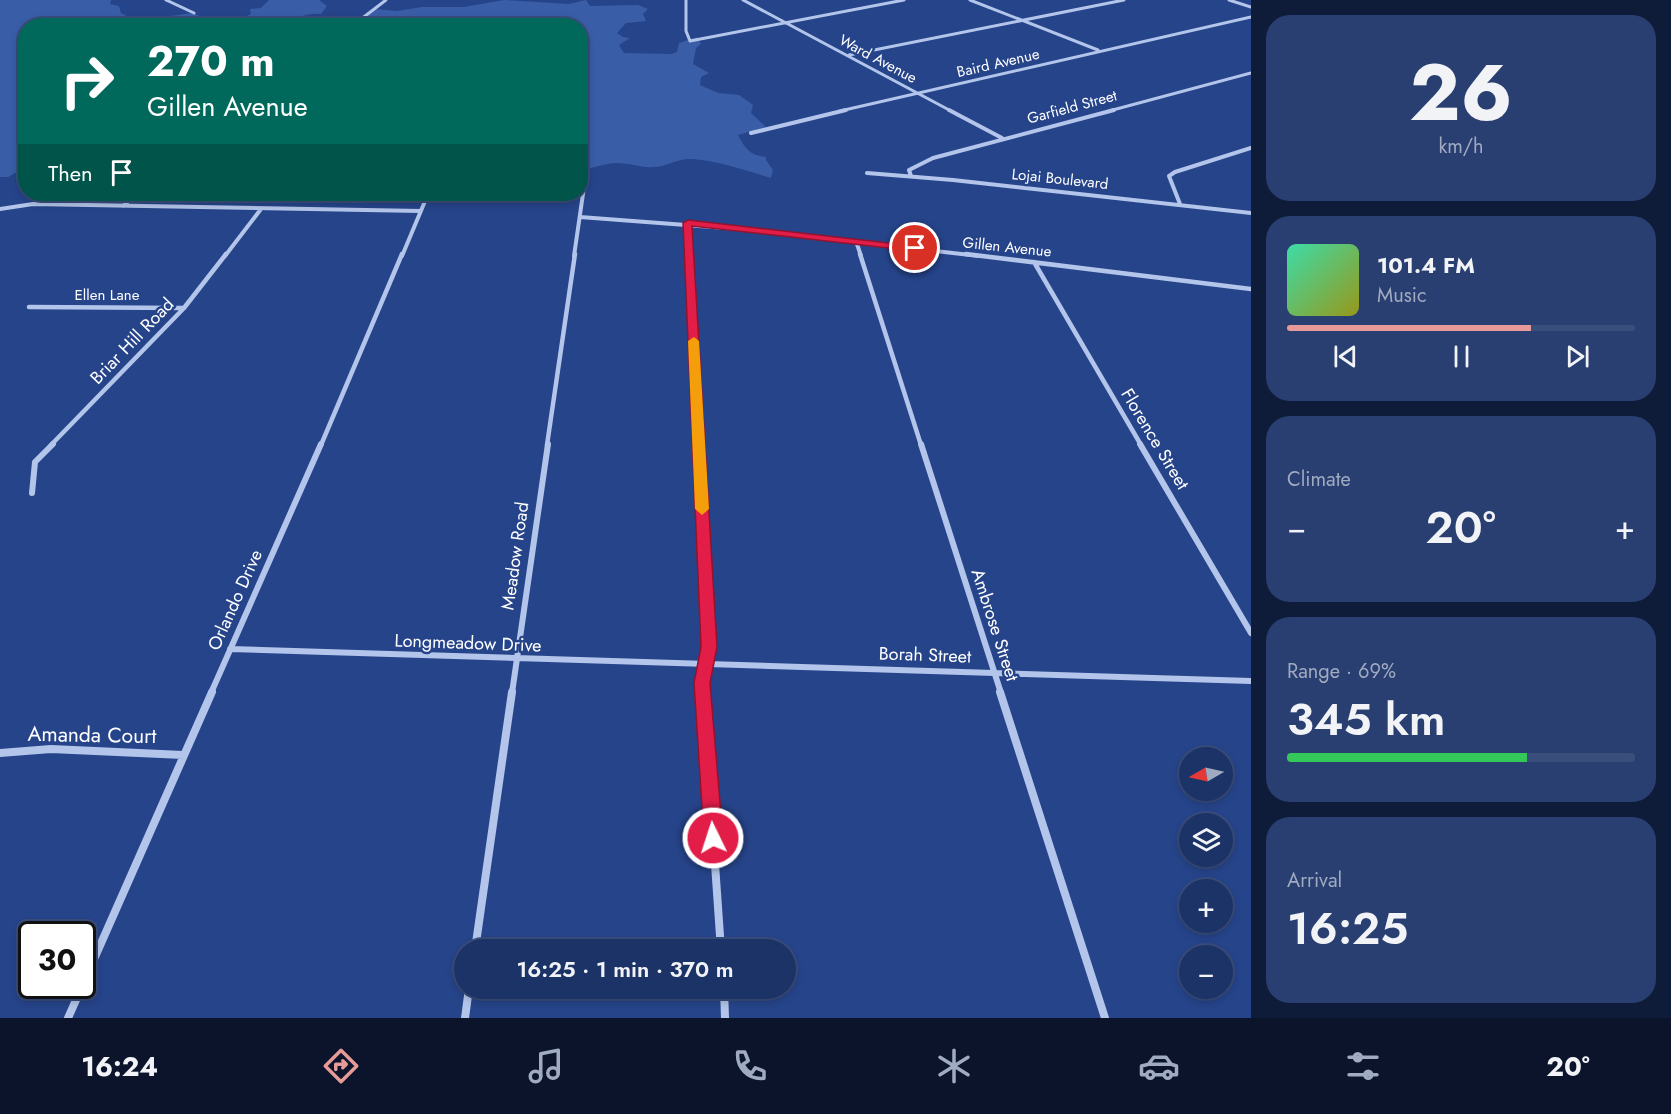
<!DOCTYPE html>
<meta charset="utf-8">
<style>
:root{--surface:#1c3368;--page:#293f71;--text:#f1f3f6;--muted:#a0aac0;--line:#3a4e7c;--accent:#e69b98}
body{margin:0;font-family:Jost,sans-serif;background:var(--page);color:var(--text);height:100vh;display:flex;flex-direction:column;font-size:22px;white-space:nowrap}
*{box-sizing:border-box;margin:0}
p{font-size:20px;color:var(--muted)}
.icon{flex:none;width:33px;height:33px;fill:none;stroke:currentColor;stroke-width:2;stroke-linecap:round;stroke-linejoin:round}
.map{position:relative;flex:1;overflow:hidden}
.side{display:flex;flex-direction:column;gap:15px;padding:15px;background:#0f1c39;width:420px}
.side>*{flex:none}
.top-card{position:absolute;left:18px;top:18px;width:570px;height:183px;border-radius:24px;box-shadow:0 3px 9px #0003,0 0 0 2px var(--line);background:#00695c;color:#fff;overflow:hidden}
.needle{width:39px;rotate:261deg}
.tools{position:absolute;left:1179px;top:747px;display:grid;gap:12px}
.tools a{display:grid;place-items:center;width:54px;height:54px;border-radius:50%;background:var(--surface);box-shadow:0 3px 9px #0003,0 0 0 2px var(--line);font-size:30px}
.speed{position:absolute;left:18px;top:921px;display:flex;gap:12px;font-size:30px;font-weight:700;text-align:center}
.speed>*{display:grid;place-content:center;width:78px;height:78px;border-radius:50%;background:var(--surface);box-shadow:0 3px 9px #0003,0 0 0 2px var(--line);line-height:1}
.speed .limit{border:3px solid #111;border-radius:9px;background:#fff;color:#111}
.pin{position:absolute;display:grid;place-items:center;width:51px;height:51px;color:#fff;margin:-26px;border:3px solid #fff;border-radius:50%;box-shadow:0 2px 6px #0007}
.me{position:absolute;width:66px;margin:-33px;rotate:356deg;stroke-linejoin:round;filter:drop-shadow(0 0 4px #0008)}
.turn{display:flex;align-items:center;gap:21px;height:126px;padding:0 30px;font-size:27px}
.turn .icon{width:78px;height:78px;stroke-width:2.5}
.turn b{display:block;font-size:42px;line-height:51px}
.then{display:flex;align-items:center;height:57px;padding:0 30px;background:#0003;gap:12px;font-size:22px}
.big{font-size:45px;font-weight:600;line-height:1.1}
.side .tile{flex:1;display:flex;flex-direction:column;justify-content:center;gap:9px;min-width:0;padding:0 21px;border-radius:24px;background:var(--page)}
.side .dial{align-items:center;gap:0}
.dial b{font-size:78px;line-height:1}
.song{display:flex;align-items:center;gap:18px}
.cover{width:72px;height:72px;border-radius:9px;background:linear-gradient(135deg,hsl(160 70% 55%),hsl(60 70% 35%))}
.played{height:6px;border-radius:3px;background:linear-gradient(90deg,var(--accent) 70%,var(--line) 70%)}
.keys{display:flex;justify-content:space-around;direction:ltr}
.heat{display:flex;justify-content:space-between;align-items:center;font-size:33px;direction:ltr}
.charge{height:9px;border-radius:4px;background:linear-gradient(90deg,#34c759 69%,var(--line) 0)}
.trip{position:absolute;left:454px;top:939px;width:342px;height:60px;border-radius:30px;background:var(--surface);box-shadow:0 3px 9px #0003,0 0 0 2px var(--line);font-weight:600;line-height:60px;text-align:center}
.tab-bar{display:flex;height:96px;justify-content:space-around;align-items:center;background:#0b142a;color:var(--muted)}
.tab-bar .icon{width:42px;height:42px}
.tab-bar .current{color:var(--accent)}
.tab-bar b{font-size:27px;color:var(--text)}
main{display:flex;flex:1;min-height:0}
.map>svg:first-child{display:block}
.green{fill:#3a5da7}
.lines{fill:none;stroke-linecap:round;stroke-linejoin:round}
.minor-far4{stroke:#b3c5ea;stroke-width:3}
.minor-far3{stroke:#b3c5ea;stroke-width:4}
.minor-far2{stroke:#b3c5ea;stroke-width:4.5}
.minor-far1{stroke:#b3c5ea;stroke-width:6}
.minor{stroke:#b3c5ea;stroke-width:8}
.route{fill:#e11d48;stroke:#92132f;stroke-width:1.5}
.slow{fill:#f59e0b}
.labels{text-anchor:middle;stroke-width:5;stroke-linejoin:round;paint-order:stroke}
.far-street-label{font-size:15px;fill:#fff;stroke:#26448a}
.street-label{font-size:18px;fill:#fff;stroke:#26448a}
.near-street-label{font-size:21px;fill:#fff;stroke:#26448a}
</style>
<main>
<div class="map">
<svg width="1251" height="1018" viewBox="0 0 1251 1018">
<rect width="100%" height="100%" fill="#26448a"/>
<!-- green -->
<path class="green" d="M 0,0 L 111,0 L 110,4 L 119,6 L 121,13 L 129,17 L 156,18 L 192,13 L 215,22 L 236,21 L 251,14 L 250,9 L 261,8 L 269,0 L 319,0 L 327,6 L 321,14 C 310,13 296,16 290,25 L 26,26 L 25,168 L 8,177 L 0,177 Z
M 504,0 L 569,4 L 586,0 L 590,6 L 638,5 L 648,9 L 643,14 L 646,21 L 626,23 L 617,33 L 623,37 L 630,38 L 619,45 L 624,53 L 671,54 L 677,52 L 679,43 L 697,37 L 701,44 L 696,48 L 693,64 L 709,73 L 701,77 L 700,85 L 718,93 L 739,95 L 753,105 L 751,113 L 766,127 L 738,135 C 746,150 750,155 766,157 L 766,160 L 773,170 L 771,178 C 748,171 712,159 689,159 C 677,159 666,167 653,167 C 643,168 629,163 617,163 C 604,163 589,170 581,169 L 580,26 L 354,26 L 376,9 L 397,11 L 422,7 L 464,7 Z"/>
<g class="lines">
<!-- minor-far4 -->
<path class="minor-far4" d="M 166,0 L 194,13
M 686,0 L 686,31 L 690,41 L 904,0
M 743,0 L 951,111
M 970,0 L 1098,50
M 1229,0 L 1251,7
M 352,26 L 386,0
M 849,55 L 1124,0
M 840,111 L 1251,17
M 1109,111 L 1251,73"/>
<!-- minor-far3 -->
<path class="minor-far3" d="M 949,110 L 1002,138
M 751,133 L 846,110
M 867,173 L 953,180 L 1251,213
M 911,176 L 909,170 L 933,158 L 1114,110
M 1180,204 L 1169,176 L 1175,172 L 1251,148
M 123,206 L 136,194
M 0,209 L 33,204 L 421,211
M 580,217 L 752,230 L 979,256
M 688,223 L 690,256
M 856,241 L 861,256
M 225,256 L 261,209
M 402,256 L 428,194
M 574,256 L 586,173 L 580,169"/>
<!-- minor-far2 -->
<path class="minor-far2" d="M 690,254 L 699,445
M 860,254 L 921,445
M 966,254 L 1251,289
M 1034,262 L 1141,445
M 29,307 L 184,308
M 51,445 L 184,308 L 226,254
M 321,445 L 402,254
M 547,445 L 575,254"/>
<!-- minor-far1 -->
<path class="minor-far1" d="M 699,444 L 709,647 L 702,683 L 703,693
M 921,444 L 1001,693
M 1140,444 L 1251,633
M 32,493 L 35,462 L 53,444
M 230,649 L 1251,681
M 211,693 L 321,444
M 512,693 L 548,444"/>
<!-- minor -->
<path class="minor" d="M 703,692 L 721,950
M 1000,692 L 1105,1018
M 0,753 L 51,749 L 183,755
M 475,950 L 512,692
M 724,988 L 725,1018
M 68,1018 L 212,692
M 465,1018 L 469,988"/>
</g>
<!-- route -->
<path class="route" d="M 688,220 L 915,246 L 920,248 L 915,251 L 692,226 L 717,647 L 710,683 L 723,838 L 720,845 L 713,848 L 707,845 L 704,838 L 694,683 L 701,647 L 683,223 Z"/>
<!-- slow -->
<path class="slow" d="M 694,337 L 699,341 L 709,509 L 702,515 L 695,509 L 688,341 Z"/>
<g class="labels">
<!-- far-street labels -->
<g class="far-street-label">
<text transform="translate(878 59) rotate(28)" y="5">Ward Avenue</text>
<text transform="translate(998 63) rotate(-13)" y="5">Baird Avenue</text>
<text transform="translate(1072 107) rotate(-15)" y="5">Garfield Street</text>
<text transform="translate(1060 179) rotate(6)" y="5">Lojai Boulevard</text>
<text transform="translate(1007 247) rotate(6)" y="5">Gillen Avenue</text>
<text x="107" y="300">Ellen Lane</text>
</g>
<!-- street labels -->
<g class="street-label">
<text transform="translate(132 341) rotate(-46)" y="6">Briar Hill Road</text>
<text transform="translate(1155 439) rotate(59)" y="6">Florence Street</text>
<text transform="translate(515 556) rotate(-82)" y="6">Meadow Road</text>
<text transform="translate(235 600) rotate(-66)" y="6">Orlando Drive</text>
<text transform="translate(995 625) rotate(72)" y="6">Ambrose Street</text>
<text transform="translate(468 643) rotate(2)" y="6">Longmeadow Drive</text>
<text transform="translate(925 655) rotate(2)" y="6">Borah Street</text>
</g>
<!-- near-street labels -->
<g class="near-street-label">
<text transform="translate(92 735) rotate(1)" y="7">Amanda Court</text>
</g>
</g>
</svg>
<div class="tools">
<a><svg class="needle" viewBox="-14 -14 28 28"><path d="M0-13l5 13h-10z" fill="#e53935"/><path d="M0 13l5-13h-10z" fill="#a0aac0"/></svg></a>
<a><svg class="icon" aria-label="layers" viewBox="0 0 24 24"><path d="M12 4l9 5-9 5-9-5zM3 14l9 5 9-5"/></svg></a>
<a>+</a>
<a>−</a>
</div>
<div class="speed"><div class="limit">30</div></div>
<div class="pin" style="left:915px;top:248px;background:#d93025"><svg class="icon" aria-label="arrive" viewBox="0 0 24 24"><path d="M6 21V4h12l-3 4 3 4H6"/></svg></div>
<svg class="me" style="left:713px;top:838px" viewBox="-20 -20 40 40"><circle r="17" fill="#e11d48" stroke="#fff" stroke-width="3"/><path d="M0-11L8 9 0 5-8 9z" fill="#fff"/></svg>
<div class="trip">16:25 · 1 min · 370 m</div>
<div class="top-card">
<div class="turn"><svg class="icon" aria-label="right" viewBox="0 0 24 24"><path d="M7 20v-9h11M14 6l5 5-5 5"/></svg><div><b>270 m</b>Gillen Avenue</div></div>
<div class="then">Then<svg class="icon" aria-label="arrive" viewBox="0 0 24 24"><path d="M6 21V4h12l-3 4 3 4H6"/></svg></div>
</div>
</div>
<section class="side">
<div class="tile dial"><b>26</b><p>km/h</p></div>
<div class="tile">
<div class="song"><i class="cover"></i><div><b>101.4 FM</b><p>Music</p></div></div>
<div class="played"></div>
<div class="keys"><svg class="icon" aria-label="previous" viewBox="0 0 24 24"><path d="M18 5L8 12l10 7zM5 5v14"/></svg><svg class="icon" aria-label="pause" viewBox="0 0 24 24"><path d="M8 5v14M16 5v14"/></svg><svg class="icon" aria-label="next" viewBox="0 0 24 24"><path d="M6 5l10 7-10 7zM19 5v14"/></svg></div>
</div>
<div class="tile"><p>Climate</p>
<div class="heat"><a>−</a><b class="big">20°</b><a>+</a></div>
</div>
<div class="tile"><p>Range · 69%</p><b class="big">345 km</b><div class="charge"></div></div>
<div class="tile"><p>Arrival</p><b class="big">16:25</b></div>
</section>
</main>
<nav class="tab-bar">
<b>16:24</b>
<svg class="icon current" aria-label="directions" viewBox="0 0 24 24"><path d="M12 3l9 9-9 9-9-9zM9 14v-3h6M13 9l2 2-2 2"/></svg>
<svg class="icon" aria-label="music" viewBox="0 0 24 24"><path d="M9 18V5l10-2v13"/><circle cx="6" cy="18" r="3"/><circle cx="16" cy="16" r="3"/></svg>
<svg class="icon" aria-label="phone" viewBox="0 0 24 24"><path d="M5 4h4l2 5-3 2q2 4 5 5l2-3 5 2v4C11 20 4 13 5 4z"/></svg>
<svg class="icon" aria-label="climate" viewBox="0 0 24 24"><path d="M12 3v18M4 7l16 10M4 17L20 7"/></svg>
<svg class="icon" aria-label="car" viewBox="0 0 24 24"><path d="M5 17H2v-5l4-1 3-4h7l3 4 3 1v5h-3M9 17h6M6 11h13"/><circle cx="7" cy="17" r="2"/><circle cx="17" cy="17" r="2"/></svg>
<svg class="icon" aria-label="filters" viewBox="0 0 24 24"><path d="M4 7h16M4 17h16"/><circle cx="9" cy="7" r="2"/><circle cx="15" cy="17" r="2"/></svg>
<b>20°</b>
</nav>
